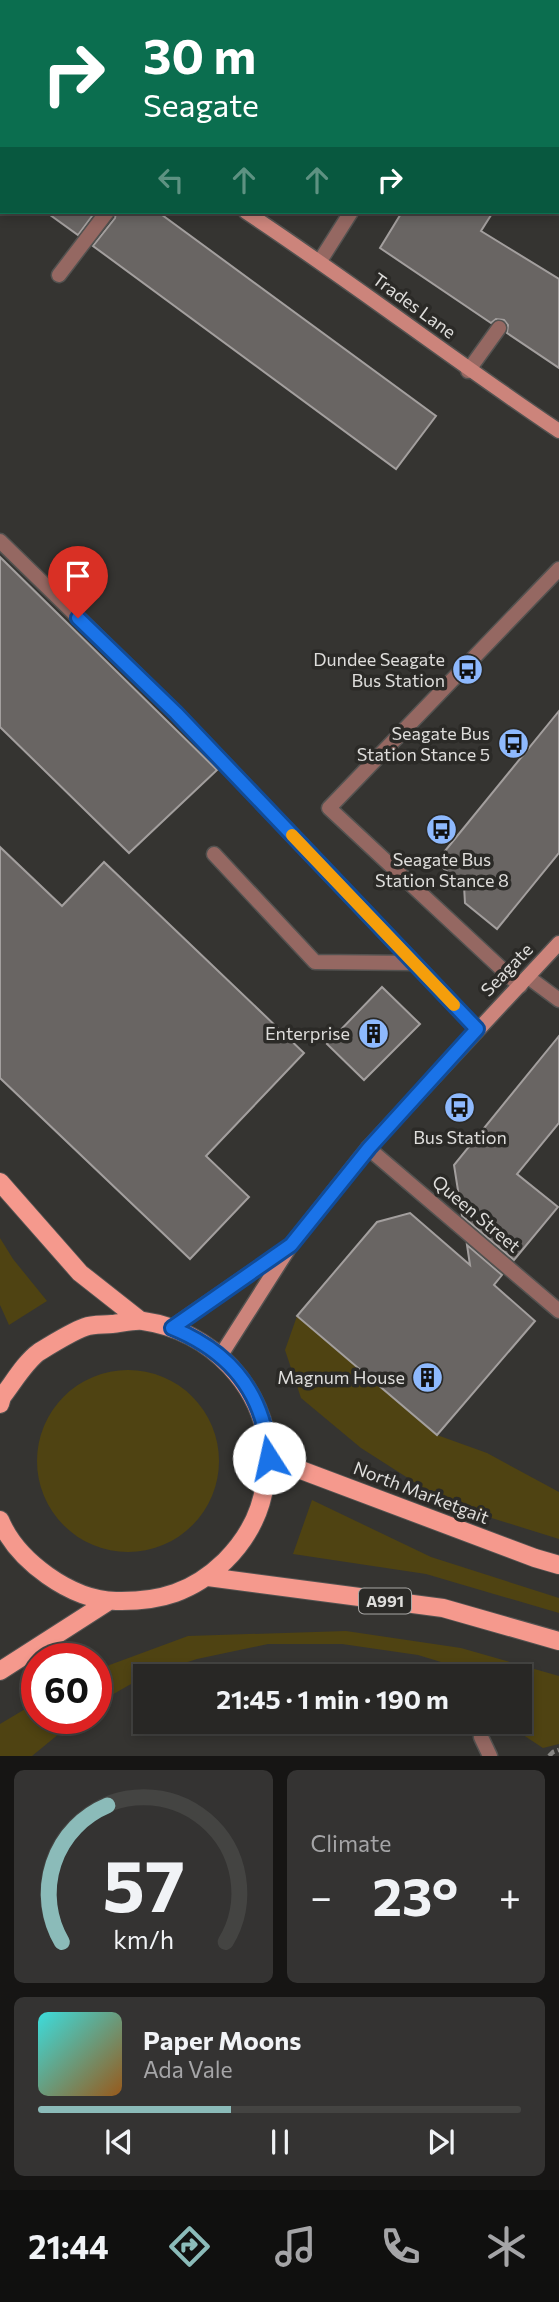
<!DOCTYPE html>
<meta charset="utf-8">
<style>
:root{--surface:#282725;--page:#343332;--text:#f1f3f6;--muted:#a5a5a7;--line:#444442;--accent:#8bbbb9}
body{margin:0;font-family:Commissioner,sans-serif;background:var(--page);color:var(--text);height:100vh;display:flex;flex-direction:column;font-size:26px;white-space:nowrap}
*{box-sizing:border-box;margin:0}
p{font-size:23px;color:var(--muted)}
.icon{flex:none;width:38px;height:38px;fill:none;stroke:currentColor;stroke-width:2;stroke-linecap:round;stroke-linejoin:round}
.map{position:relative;height:1756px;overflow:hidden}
.drawer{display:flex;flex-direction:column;gap:14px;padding:14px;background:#161514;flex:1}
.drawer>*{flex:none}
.top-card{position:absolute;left:0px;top:0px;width:560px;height:214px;box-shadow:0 4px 10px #0003,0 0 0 2px var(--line);background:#0b6e4f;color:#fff;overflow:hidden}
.speed{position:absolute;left:21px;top:1643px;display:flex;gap:14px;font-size:35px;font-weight:700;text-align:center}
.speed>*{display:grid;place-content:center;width:91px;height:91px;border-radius:50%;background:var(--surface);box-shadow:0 4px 10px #0003,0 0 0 2px var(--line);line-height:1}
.speed .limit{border:10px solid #d22;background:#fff;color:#111}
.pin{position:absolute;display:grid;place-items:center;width:60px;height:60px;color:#fff;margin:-72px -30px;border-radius:50% 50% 50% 0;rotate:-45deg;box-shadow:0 0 7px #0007}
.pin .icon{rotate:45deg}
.me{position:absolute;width:77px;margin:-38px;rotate:350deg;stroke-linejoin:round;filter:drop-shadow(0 0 5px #0008)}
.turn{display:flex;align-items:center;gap:24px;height:147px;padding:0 28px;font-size:32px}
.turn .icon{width:91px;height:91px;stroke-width:2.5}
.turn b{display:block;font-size:49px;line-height:60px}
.lanes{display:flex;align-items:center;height:66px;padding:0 28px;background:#0003;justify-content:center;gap:35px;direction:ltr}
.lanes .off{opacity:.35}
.big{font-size:52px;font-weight:700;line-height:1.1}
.drawer .tile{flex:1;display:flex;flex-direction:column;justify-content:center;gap:10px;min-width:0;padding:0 24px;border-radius:10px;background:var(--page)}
.drawer .dial{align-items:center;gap:0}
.dial svg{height:182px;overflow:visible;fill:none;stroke:var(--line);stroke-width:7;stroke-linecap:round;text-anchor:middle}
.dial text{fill:var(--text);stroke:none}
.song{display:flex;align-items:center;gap:21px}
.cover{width:84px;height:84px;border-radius:10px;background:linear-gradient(135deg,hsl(180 70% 55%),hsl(30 70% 35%))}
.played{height:7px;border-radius:4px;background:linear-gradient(90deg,var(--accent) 40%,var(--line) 40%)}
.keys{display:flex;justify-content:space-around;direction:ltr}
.heat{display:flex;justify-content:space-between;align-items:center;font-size:38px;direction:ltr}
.drawer .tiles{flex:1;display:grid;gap:14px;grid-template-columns:1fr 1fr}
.tile:last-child{grid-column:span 2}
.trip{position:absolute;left:133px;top:1664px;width:399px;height:70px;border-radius:0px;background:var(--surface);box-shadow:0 4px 10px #0003,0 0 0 2px var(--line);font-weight:700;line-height:70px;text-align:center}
.tab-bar{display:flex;height:112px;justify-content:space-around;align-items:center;background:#10100f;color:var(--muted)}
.tab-bar .icon{width:49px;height:49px}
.tab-bar .on{color:var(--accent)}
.tab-bar b{font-size:32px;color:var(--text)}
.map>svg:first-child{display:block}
.green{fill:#4f4312}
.building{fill:#696563;stroke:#a39f9e;stroke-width:2}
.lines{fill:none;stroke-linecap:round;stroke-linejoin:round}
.lane-casing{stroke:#535250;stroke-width:17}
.street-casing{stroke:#535250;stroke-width:17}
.secondary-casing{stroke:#535250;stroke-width:17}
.primary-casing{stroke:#535250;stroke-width:20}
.path{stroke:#888784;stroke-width:4.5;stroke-dasharray:7 3.5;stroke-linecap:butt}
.lane{stroke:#956862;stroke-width:14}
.street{stroke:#956862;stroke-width:14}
.secondary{stroke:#cc847b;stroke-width:14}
.primary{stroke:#f5998d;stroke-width:18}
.route-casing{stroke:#114b97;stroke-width:18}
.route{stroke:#1a73e8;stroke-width:12}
.slow{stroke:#f59e0b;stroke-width:12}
.labels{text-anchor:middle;stroke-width:7;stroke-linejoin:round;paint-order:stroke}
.shield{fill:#2b2a27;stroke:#a8a7a5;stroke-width:2}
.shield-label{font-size:16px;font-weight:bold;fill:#dedddb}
.street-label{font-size:18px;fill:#dedddb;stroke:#2b2a27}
.poi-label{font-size:18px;fill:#dedddb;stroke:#2b2a27;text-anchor:end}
</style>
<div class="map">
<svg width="559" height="1756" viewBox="0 0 559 1756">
<rect width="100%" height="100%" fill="#353431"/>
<!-- green -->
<path class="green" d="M 0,1238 L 13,1259 L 47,1301 L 9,1325 L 0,1305 Z
M 297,1316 L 437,1435 L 487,1453 L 559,1492 L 559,1539 L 450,1505 L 361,1448 L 301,1398 L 285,1350 Z
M37 1461a91 91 0 1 1 182 0a91 91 0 1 1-182 0Z
M 312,1500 L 431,1557 L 559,1598 L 559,1613 L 426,1574 L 293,1554 Z
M 346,1631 L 461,1648 L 559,1676 L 559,1744 L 543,1748 L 505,1723 L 520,1722 L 520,1708 L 526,1700 L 520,1692 L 520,1676 L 487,1676 L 418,1655 L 342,1644 L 268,1644 L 197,1659 L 145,1676 L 96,1704 L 96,1670 L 188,1636 Z
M 37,1702 L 37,1718 L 77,1719 L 32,1756 L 0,1756 L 0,1724 Z"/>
<!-- building -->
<path class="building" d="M 46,212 L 95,212 L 78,235 Z
M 116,212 L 158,212 L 436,416 L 396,469 L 93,246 L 115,218 Z
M 402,212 L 493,212 L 481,231 L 559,279 L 559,368 L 507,333 L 508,325 L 504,320 L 496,319 L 491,323 L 380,248 Z
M 0,557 L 217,770 L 129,853 L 0,727 Z
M 559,711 L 559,853 L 497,929 L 465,903 L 464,886 L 436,862 Z
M 0,847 L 62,906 L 104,862 L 304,1053 L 206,1156 L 249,1197 L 190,1259 L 0,1078 Z
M 382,987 L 420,1024 L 364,1080 L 327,1044 Z
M 559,1036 L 559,1123 L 517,1174 L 558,1207 L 514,1260 L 462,1216 L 454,1165 Z
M 410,1213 L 470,1265 L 467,1245 L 502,1275 L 494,1285 L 535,1321 L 437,1435 L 297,1316 L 377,1222 Z"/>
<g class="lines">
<defs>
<path id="lane" d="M 465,2 L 465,0
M 320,261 L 351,212
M 59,275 L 107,212
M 468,371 L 499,328
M 0,541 L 176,713 L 477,1029
M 214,854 L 315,962 L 414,963
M 528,977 L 559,1000
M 520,986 L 329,808 L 559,569
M 481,1737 L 490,1756"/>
<path id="street" d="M 368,1148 L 559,1311"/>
<path id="secondary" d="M 0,43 L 2,44
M 246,212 C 352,282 453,360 559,431
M 171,1328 L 284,1250
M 221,1355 L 291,1245 L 368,1148 L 559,943"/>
<path id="primary" d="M 0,1182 L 80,1273 L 141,1321
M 0,1404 L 2,1397 C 13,1383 25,1362 39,1352 C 52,1344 71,1332 85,1327 C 93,1324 103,1325 112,1324 C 122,1323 133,1320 143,1321 C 212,1331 265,1387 269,1457 C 269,1465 267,1474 265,1483 C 261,1513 247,1539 225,1561 C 193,1592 160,1602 116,1601 C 71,1600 17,1561 0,1520
M 269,1458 L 535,1558 L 559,1565
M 208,1577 L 443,1608 L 559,1641
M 0,1671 L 109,1601"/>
</defs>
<!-- lane casing -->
<use href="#lane" class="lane-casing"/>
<!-- street casing -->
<use href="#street" class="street-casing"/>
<!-- secondary casing -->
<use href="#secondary" class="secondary-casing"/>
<!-- primary casing -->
<use href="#primary" class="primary-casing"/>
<!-- path -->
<path class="path" d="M 313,0 L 316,2
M 549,1756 L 553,1752 L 559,1750"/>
<!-- lane -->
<use href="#lane" class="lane"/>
<!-- street -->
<use href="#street" class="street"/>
<!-- secondary -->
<use href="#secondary" class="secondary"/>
<!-- primary -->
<use href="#primary" class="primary"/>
</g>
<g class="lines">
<defs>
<path id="route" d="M 78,618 L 176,713 L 477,1029 L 369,1148 L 291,1245 L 172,1328 C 214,1345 248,1374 262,1419 C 266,1431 267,1445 269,1458"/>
</defs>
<!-- route casing -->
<use href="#route" class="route-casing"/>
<!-- route -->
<use href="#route" class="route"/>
<!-- slow -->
<path class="slow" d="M 292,835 L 454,1005"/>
</g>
<!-- icons -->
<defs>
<symbol id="bus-disc" viewBox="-11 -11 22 22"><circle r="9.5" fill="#8eb9fd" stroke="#2b2a27"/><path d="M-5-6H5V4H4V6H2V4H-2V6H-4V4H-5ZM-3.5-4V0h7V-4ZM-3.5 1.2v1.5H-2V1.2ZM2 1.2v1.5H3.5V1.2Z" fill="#111"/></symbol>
<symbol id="building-disc" viewBox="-11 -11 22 22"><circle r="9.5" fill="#8eb9fd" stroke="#2b2a27"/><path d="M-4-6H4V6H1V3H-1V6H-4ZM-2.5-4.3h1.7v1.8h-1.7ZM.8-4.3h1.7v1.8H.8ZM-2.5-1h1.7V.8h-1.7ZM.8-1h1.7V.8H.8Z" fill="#111"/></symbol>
</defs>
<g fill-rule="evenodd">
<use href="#bus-disc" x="450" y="652" width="35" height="35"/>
<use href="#bus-disc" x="496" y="726" width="35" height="35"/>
<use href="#bus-disc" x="424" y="812" width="35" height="35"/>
<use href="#building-disc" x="356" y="1016" width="35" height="35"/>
<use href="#bus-disc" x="442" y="1090" width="35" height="35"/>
<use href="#building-disc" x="410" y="1360" width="35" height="35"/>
</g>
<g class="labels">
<!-- shield labels -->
<rect class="shield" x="359" y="1588.5" width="52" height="25" rx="5"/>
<g class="shield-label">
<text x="385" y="1607">A991</text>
</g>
<!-- street labels -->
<g class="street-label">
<text transform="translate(414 306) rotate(36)" y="6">Trades Lane</text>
<text transform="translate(507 970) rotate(-46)" y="6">Seagate</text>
<text transform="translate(476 1214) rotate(40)" y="6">Queen Street</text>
<text transform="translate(421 1493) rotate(21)" y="6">North Marketgait</text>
</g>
<!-- poi labels -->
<g class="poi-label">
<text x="445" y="666">Dundee Seagate<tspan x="445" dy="21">Bus Station</tspan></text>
<text x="490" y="740">Seagate Bus<tspan x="490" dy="21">Station Stance 5</tspan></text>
<text x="442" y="866" text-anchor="middle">Seagate Bus<tspan x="442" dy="21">Station Stance 8</tspan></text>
<text x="350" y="1040">Enterprise</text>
<text x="460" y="1144" text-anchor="middle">Bus Station</text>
<text x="405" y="1384">Magnum House</text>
</g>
</g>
</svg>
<div class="speed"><div class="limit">60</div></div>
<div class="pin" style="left:78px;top:618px;background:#d93025"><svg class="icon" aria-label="arrive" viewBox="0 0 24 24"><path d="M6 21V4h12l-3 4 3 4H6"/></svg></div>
<svg class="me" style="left:269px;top:1458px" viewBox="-20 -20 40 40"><circle r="19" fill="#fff"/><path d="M0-13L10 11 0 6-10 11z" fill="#1a73e8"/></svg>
<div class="trip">21:45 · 1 min · 190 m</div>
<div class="top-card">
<div class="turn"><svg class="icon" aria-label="right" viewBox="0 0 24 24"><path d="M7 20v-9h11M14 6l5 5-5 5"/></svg><div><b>30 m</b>Seagate</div></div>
<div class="lanes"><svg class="icon off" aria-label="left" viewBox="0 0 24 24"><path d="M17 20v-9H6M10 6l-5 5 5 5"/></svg><svg class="icon off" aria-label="ahead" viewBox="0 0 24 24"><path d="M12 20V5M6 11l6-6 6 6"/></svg><svg class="icon off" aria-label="ahead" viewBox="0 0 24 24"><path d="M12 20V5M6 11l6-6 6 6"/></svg><svg class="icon" aria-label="right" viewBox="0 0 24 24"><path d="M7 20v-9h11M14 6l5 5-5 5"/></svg></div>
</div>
</div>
<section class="drawer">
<div class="tiles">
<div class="tile dial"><svg viewBox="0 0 100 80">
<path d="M14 69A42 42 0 1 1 86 69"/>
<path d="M14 69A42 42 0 0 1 34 9" stroke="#8bbbb9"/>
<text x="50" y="56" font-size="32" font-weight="700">57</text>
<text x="50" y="72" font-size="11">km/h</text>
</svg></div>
<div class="tile"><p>Climate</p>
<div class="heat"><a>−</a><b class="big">23°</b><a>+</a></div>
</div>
<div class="tile">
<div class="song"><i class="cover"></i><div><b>Paper Moons</b><p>Ada Vale</p></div></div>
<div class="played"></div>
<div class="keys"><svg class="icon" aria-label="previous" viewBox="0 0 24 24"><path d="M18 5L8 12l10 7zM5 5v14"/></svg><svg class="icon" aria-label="pause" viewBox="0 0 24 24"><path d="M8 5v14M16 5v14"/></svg><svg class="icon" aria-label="next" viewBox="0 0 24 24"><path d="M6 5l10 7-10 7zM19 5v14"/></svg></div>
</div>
</div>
</section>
<nav class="tab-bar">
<b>21:44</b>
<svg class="icon on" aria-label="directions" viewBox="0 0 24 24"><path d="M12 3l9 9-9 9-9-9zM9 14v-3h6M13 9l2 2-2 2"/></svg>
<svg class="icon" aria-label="music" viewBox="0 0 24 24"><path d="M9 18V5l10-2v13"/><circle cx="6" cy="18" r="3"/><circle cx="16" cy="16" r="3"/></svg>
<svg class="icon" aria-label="phone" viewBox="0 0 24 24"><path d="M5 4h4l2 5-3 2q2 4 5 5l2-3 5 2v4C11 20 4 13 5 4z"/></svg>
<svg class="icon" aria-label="climate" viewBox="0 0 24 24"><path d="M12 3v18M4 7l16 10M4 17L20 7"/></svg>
</nav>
